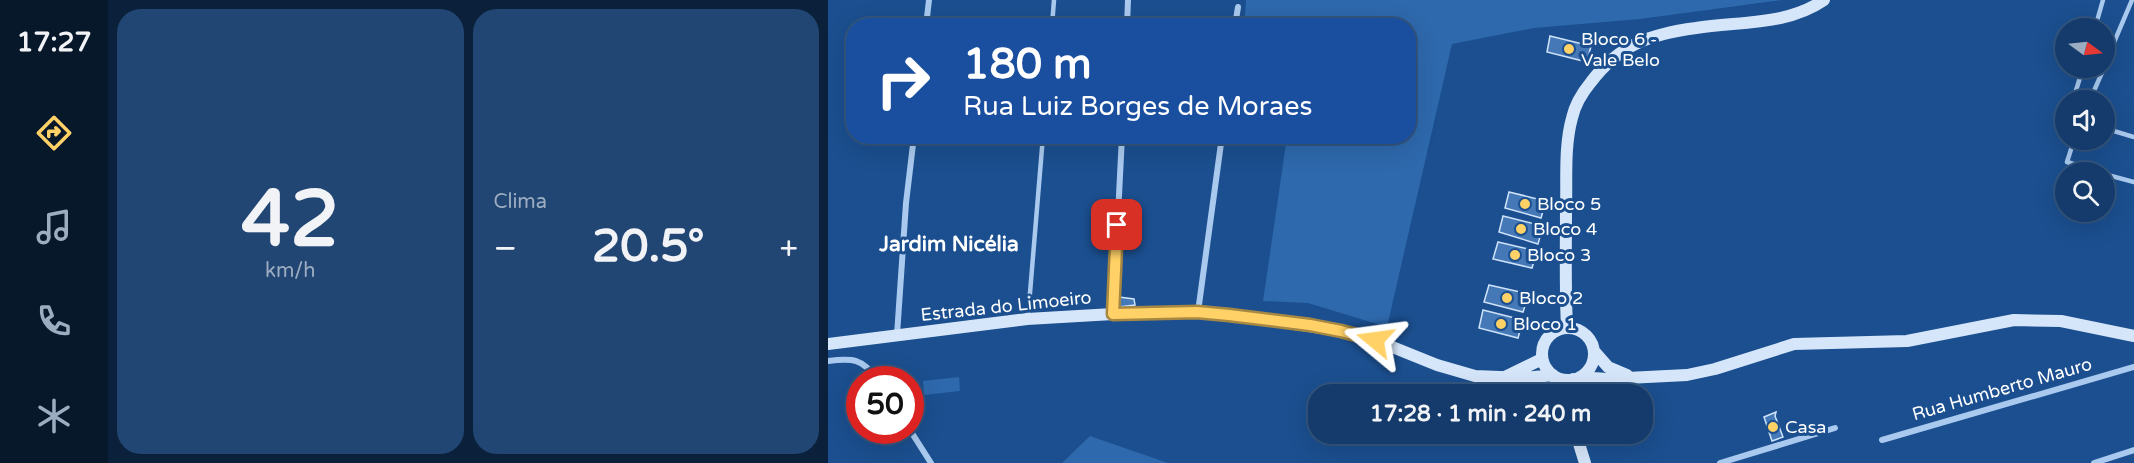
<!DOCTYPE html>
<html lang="pt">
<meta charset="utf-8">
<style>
:root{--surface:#143b6b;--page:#214673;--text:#f1f3f6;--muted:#9dadc1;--line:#33557e;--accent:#ffd166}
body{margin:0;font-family:"Varela Round",sans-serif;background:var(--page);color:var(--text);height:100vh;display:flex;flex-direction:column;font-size:22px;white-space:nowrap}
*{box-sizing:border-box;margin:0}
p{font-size:20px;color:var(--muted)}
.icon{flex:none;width:33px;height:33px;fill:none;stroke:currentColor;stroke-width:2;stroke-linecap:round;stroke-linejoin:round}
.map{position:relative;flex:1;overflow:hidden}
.drawer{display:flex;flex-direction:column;gap:9px;padding:9px;background:#0b203b;width:720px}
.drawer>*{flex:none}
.top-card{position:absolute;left:18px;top:18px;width:570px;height:126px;border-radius:24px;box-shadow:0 6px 24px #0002,0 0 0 2px var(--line);background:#1a4fa0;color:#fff;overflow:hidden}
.needle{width:39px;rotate:105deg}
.fabs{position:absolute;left:1227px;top:18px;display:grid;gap:12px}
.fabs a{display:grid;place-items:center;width:60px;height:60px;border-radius:50%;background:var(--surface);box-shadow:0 6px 24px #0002,0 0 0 2px var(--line);font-size:30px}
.speed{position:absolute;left:18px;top:366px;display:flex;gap:12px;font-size:30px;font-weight:700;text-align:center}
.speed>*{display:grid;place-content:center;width:78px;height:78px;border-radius:50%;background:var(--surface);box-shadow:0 6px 24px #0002,0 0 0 2px var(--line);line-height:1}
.speed .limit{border:9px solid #d22;background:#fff;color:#111}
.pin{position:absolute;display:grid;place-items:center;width:51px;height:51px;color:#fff;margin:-26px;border-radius:12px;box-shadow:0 3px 9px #0006}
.me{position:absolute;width:66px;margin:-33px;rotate:286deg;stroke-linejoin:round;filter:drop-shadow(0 0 4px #0008)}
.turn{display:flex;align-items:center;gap:21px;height:126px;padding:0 18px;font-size:27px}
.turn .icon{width:78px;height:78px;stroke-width:2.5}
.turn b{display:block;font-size:42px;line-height:51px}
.big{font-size:45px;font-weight:700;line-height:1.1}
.drawer .card{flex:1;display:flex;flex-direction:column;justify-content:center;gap:9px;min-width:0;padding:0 21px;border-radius:24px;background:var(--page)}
.drawer .dial{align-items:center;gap:0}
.dial b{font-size:78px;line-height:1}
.heat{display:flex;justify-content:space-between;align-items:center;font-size:33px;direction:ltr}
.drawer .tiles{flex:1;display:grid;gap:9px;grid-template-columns:repeat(2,1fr)}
.trip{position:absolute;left:480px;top:384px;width:345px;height:60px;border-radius:24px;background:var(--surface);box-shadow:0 6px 24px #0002,0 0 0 2px var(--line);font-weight:700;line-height:60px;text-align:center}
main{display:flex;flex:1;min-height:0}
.menu{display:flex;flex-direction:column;width:108px;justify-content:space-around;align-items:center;background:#08182b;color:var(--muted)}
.menu .icon{width:42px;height:42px}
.menu .current{color:var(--accent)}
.menu b{font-size:27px;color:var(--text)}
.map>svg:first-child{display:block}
.green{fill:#2e69ad}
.building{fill:#4478b7;stroke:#cfe3fa;stroke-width:1.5}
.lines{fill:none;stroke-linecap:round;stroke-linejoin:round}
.lane{stroke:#a9c9ee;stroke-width:4.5}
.street{stroke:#a9c9ee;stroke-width:6}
.secondary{stroke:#d6e6fa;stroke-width:12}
.route-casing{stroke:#a68842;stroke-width:15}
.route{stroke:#ffd166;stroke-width:10}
.poi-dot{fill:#ffd166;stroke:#1b4f8f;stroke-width:2}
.labels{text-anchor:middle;stroke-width:6;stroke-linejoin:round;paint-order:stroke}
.poi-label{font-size:18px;fill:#fff;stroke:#1b4f8f;text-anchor:start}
.street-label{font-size:18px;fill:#fff;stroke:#1b4f8f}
.quarter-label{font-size:21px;font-weight:bold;fill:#fff;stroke:#1b4f8f}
</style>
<main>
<nav class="menu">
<b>17:27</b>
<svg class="icon current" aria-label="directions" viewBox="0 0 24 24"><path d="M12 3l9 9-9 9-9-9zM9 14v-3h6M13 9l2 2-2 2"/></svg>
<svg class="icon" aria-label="music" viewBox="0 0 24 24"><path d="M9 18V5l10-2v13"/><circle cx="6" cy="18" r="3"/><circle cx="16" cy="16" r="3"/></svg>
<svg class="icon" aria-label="phone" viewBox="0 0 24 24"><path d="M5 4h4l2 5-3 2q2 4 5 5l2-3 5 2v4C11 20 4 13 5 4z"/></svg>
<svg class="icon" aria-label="climate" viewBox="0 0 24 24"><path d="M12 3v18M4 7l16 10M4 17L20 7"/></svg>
</nav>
<section class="drawer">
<div class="tiles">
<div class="card dial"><b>42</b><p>km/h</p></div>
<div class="card"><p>Clima</p>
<div class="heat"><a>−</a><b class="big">20.5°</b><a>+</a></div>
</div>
</div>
</section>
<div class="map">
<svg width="1306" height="463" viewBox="0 0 1306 463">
<rect width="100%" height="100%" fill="#1b4f8f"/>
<!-- green -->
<path class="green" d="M 418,0 L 954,0 L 812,19 L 706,28 L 624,44 L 559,327 L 480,303 L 435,301 L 459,137 L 580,136 L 580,26 L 474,25 L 474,23 L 417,17 Z
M 131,377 L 132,391 L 96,395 L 95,381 Z
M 262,436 L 340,463 L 234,463 Z"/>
<!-- building -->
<path class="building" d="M 722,36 L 763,46 L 759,62 L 719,52 Z
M 681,192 L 718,201 L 713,218 L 677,208 Z
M 675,216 L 715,226 L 710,244 L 671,232 Z
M 670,242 L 709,251 L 704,268 L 665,259 Z
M 661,285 L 701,294 L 695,312 L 656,302 Z
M 291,297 L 306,299 L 307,305 L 291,307 Z
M 655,310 L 695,320 L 690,338 L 651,328 Z
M 948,412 L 947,416 L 955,437 L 944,441 L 936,417 Z"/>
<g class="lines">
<!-- lane -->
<path class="lane" d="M 224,26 L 226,0
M 1267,28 L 1275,0
M 1276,66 L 1304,0
M 1245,100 L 1255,68
M 1262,100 L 1276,68
M 1276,128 L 1306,137
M 1246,140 L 1239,162 L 1272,172
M 1276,174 L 1306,182
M 200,317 L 215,136"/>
<!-- street -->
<path class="street" d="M 98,26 L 101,0
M 299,26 L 300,0
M 407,26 L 410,7
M 370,312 L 394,136
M 285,314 L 294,136
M 69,335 L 78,203 L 86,136
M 0,361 C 24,358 35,358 49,380
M 82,430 L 103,463
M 1054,440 L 1306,367
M 892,463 L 1007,428
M 1266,463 L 1306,450"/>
<!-- secondary -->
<path class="secondary" d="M 739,327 C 737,288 738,248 738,209 C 739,179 736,147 744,118 C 747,104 754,93 763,82 C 792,44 823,34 868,28 C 911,21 958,26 996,0
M714 354a26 26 0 1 1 52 0a26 26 0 1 1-52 0Z
M 0,344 L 199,319 L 285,314 L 370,312 L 436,319 L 513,331 L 547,340 L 609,365 L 647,376 L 697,378 L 725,375
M 766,351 L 780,367 L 799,375
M 727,377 L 730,394
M 752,377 L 779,379 L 859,375 L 887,369 L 966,344 L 1079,341 L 1186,320 L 1233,321 L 1306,336
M 675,378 L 714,359
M 745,394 L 745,379
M 748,434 L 757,463"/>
</g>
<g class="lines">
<defs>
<path id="route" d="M 289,225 L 285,314 L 369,312 L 401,315 L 482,325 L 513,331 L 547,340"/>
</defs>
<!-- route casing -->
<use href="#route" class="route-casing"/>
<!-- route -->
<use href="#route" class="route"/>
</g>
<!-- markers -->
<g class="poi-dot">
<circle cx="741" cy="49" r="6"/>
<circle cx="697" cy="204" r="6"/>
<circle cx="693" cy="229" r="6"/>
<circle cx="687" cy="255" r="6"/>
<circle cx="679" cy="298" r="6"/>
<circle cx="673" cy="324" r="6"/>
<circle cx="945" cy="427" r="6"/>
</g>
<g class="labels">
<!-- poi labels -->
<g class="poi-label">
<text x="753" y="45">Bloco 6 -<tspan x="753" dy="21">Vale Belo</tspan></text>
<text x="709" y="210">Bloco 5</text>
<text x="705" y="235">Bloco 4</text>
<text x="699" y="261">Bloco 3</text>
<text x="691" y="304">Bloco 2</text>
<text x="685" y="330">Bloco 1</text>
<text x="957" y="433">Casa</text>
</g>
<!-- street labels -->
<g class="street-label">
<text transform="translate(178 306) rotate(-6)" y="6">Estrada do Limoeiro</text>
<text transform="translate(1174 389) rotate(-16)" y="6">Rua Humberto Mauro</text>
</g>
<!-- quarter labels -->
<g class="quarter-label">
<text x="121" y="251">Jardim Nicélia</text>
</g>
</g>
</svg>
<div class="fabs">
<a><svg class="needle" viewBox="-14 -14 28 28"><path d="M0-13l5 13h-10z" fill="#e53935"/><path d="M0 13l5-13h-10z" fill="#9dadc1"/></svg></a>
<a><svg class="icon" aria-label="sound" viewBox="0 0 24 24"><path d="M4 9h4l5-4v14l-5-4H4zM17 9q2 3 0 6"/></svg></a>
<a><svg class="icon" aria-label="search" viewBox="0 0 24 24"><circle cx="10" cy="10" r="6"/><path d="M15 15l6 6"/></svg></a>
</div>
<div class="speed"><div class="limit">50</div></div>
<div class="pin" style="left:289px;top:225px;background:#d93025"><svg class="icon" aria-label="arrive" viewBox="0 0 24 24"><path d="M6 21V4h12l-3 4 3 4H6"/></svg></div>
<svg class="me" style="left:547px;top:340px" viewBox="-20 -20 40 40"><path d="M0-17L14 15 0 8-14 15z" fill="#ffd166" stroke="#fff" stroke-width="4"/></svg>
<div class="trip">17:28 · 1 min · 240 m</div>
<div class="top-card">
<div class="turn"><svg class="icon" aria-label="right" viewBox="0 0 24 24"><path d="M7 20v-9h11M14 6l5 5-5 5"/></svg><div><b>180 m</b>Rua Luiz Borges de Moraes</div></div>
</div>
</div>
</main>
